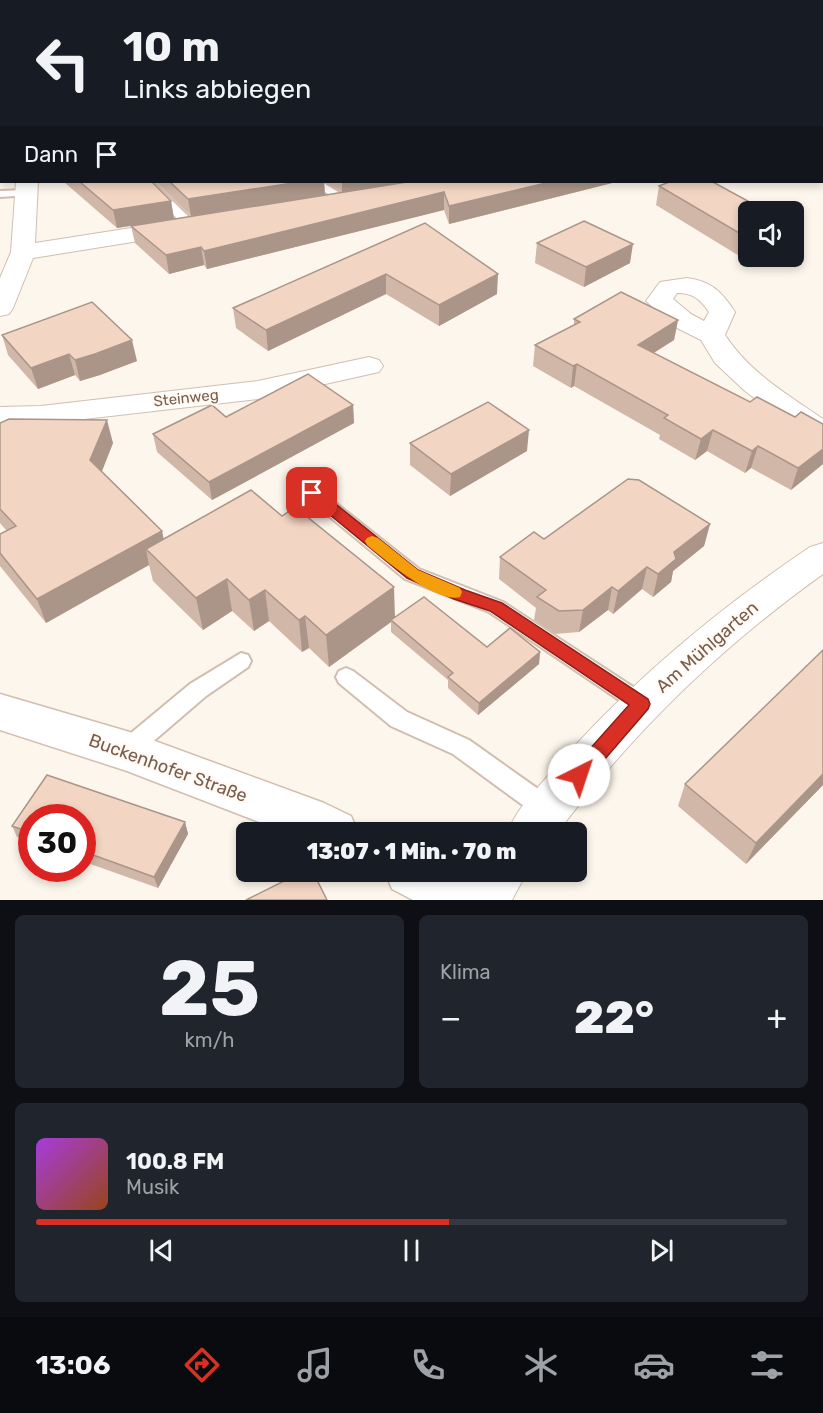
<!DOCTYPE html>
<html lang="de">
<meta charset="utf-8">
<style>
:root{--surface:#171b24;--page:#20242c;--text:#f1f3f6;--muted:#9ea1a6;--line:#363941;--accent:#d93025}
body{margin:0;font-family:Rubik,sans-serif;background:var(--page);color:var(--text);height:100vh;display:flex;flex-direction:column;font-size:22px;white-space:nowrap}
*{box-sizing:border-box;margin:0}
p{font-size:20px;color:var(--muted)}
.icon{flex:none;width:33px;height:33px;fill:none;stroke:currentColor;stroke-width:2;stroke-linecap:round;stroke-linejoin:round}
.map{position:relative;height:900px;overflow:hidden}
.panel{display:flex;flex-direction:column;gap:15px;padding:15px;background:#0d0f14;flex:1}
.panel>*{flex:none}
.hud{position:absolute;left:0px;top:0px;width:824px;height:183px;box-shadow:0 3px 9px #0003;background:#171b24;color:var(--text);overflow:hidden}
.tools{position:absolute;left:738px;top:201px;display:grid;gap:12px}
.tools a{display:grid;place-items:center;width:66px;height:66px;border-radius:9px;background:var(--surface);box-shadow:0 3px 9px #0003;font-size:30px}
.speed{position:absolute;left:18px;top:804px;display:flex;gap:12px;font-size:30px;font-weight:700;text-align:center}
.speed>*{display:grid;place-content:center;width:78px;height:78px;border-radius:50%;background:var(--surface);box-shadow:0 3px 9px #0003;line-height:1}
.speed .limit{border:9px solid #d22;background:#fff;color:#111}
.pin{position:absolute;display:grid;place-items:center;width:51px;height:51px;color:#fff;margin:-26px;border-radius:12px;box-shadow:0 3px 9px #0006}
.me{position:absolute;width:66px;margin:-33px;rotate:41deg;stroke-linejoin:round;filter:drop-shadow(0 0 4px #0008)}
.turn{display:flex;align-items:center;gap:21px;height:126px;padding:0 24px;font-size:27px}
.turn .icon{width:78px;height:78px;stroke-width:2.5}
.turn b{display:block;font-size:42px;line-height:51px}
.then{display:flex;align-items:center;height:57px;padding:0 24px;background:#0003;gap:12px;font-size:22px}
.big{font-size:45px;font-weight:800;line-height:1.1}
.panel .widget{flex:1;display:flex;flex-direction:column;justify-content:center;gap:9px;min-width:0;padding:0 21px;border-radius:9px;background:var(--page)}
.panel .dial{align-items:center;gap:0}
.dial b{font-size:78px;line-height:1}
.song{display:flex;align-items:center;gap:18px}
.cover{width:72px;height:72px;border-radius:9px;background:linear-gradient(135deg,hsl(280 70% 55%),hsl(20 70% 35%))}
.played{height:6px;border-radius:3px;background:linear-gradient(90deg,var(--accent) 55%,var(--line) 55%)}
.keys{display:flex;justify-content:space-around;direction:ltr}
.heat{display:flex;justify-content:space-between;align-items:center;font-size:33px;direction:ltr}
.panel .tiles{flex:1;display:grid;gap:15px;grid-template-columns:1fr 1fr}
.widget:last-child{grid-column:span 2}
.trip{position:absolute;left:236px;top:822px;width:351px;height:60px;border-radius:9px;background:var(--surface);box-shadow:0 3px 9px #0003;font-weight:800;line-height:60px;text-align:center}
.tabs{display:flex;height:96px;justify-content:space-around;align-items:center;background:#090b0e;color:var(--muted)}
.tabs .icon{width:42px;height:42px}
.tabs .selected{color:var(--accent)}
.tabs b{font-size:27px;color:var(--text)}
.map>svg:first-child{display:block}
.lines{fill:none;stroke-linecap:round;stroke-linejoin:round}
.stream{fill:#a5d3da;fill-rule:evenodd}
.service-casing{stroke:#d1beb0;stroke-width:4}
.minor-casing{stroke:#d1beb0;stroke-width:2}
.tertiary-casing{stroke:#d1beb0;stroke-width:3}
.service{fill:#fff;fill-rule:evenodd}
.minor{fill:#fff;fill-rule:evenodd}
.tertiary{fill:#fff;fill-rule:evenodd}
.wall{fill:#d1b7a8}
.shaded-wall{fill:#aa9588}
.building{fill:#f3d5c3;stroke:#aa9588;stroke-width:1.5}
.route{fill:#d93025;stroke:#8d1f18;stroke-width:1.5}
.slow{fill:#f59e0b}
.labels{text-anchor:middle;stroke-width:4.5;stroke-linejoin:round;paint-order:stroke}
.street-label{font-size:15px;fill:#7a5c4d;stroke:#fffaf3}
.near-street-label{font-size:18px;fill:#7a5c4d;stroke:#fffaf3}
</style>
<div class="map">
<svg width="823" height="900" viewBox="0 0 823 900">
<rect width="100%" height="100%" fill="#fdf6ec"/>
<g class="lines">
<!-- stream -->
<path class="stream" d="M 101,0 L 99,2 L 74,2 Z
M 2,6 L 2,10 L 0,11 L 0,7 Z"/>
<defs>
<path id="service" d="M 0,135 L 2,135 L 2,141 L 0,141 Z
M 142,182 L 153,182 L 194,222 L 194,228 L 186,228 Z
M 309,182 L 322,182 L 351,200 L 345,203 L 341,202 Z
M 26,190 L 30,191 L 30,195 L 0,197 L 0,191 Z
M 312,487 L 318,489 L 419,569 L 503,602 L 650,698 L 653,704 L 650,710 L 642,713 L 634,710 L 489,612 L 405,579 L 306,497 L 303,493 L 306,489 Z
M 241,653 L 248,655 L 251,661 L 248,667 L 206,696 L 135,757 L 127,760 L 119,757 L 116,750 L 119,743 L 190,684 Z
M 346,668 L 353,671 L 407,712 L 469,740 L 555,801 L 559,809 L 555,817 L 547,820 L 539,817 L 453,754 L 391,726 L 339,683 L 336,677 L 339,671 Z"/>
<path id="minor" d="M 0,69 L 2,69 L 2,79 L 0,79 Z
M 16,182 L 38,182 L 35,243 L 176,221 L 184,223 L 188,228 L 184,233 L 176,235 L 33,258 L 13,308 L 9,314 L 0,316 L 0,278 L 11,252 Z
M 687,278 C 711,281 722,292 735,312 L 725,335 C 749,372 788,395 823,419 L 823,444 L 812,441 L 745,391 L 715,363 L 701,340 L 673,326 L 646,301 L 660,282 ZM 677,293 C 693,293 700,299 709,312 L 704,321 L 691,314 L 673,299 Z
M 369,357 L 379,360 L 383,366 L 379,372 L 258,399 L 41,424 L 0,425 L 0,407 L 41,406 L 258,381 Z
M 823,543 L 823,574 C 722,646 632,733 558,832 L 508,832 C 516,809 537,789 553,770 C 628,684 715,611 810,547 Z
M 475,872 L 527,872 L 512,900 L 459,900 L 466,883 Z"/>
<path id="tertiary" d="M 0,694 L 133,733 L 324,803 L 351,816 L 358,832 L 285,832 L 127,771 L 0,730 Z
M 385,872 L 461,872 L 483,882 L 490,900 L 413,900 L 392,889 Z"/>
</defs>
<!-- service casing -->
<use href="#service" class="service-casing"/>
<!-- minor casing -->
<use href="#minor" class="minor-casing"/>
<!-- tertiary casing -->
<use href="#tertiary" class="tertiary-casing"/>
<!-- service -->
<use href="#service" class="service"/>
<!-- minor -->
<use href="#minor" class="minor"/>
<!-- tertiary -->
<use href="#tertiary" class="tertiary"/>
</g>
<!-- wall -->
<path class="wall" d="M 64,182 L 152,182 L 171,201 L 174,219 L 117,228 Z
M 156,182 L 324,182 L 325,195 L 342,192 L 325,182 L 616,182 L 449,224 L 444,210 L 207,269 L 204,265 L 169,274 L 135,243 L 131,226 L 191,216 Z
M 659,186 L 748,212 L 748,255 L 741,257 L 656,205 Z
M 425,223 L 497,294 L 439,326 L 386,294 L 268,351 L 236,328 L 233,308 Z
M 537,243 L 630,263 L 584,287 L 535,263 Z
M 574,319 L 678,320 L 674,340 L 654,353 L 750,402 L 795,417 L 823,424 L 823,464 L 791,490 L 751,468 L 745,473 L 707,451 L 695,460 L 659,439 L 660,435 L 574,386 L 571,388 L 533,366 L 535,345 L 574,325 Z
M 2,335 L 137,361 L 100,375 L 80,381 L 75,375 L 38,389 L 8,355 Z
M 353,405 L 354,423 L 212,500 L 157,452 L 153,434 L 226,417 Z
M 0,423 L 113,443 L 101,471 L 162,531 L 163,539 L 395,617 L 487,647 L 540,652 L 539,664 L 478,715 L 448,688 L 448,680 L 391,632 L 391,622 L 329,667 L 309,648 L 302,652 L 269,621 L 254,631 L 232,611 L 203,630 L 153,581 L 149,565 L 46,623 L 0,566 L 0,534 L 7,531 L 0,523 Z
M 410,443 L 527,451 L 450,496 L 410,465 Z
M 710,524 L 704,546 L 673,571 L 671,582 L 653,597 L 642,589 L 613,614 L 608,610 L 579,632 L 555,634 L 534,620 L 536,608 L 499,579 L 500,557 L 544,539 Z
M 823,650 L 823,785 L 746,864 L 678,806 L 685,784 Z
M 47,775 L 185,822 L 188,834 L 158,888 L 82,861 L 82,818 L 32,818 L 32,842 L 17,837 L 12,826 Z"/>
<!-- shaded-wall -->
<path class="shaded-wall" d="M 822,145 L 823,145 L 823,160 L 822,160 Z
M 299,182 L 324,182 L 325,195 L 191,216 L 188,199 Z
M 342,182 L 408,182 L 342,192 Z
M 550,182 L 616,182 L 449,224 L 449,206 Z
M 444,192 L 444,210 L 207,269 L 204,251 Z
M 171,201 L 174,219 L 117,228 L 113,210 Z
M 746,237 L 748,237 L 748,255 L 741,257 Z
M 633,244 L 630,263 L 584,287 L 586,267 Z
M 201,247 L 204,265 L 169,274 L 166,255 Z
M 386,274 L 386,294 L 268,351 L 266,330 Z
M 498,274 L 497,294 L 439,326 L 439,305 Z
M 678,320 L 674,340 L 634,365 L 638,345 Z
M 132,340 L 137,361 L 100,375 L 80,381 L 75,360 Z
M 69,354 L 75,375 L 38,389 L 31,368 Z
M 577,364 L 574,386 L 571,388 L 573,366 Z
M 353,405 L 354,423 L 212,500 L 209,482 Z
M 107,420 L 113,443 L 97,484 L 90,460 Z
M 529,430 L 527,451 L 450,496 L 451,474 Z
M 713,430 L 707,451 L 695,460 L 701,439 Z
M 758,446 L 751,468 L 745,473 L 752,451 Z
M 823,449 L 823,464 L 791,490 L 798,468 Z
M 710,524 L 704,546 L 673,571 L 671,582 L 653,597 L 658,574 L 674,552 Z
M 162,531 L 167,555 L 146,549 L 149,565 L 46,623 L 37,599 Z
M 647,567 L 642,589 L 613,614 L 618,591 Z
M 227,579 L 232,611 L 203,630 L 196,598 Z
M 394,587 L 395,618 L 391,620 L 391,622 L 329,667 L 326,635 Z
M 612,587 L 608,610 L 579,632 L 583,610 Z
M 265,590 L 269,621 L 254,631 L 249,600 Z
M 305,616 L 309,648 L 302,652 L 299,620 Z
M 540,652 L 539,664 L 478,715 L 479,703 Z
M 823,774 L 823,785 L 746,864 L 756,843 Z
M 185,822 L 188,834 L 158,888 L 154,877 Z"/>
<!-- building -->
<path class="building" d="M 822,113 L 823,113 L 823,145 L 822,145 Z
M 80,182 L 152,182 L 171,201 L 113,210 Z
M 170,182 L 299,182 L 188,199 Z
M 407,182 L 550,182 L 449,206 L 444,192 L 204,251 L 201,247 L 166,255 L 131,226 Z
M 669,182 L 713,182 L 768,212 L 748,212 L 748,237 L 746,237 L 659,186 Z
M 584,221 L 633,244 L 586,267 L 537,243 Z
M 425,223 L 498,274 L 439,305 L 386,274 L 266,330 L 233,308 Z
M 621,292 L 678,320 L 638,345 L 750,402 L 757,397 L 795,417 L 801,412 L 823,424 L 823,449 L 798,468 L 758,446 L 752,451 L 713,430 L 701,439 L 664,418 L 668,415 L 577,364 L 573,366 L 535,345 L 580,322 L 574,319 Z
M 92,302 L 132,340 L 95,354 L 75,360 L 69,354 L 31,368 L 2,335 Z
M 308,374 L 353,405 L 209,482 L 153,434 L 212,405 L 226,417 Z
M 488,402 L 529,430 L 451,474 L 410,443 Z
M 9,419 L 107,420 L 90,460 L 162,531 L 37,599 L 0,553 L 0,534 L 16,526 L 0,509 L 0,423 Z
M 628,479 L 639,480 L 710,524 L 674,552 L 676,559 L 658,574 L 647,567 L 618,591 L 612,587 L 583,610 L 559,611 L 537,597 L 546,590 L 500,557 L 534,532 L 544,539 Z
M 251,490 L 282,516 L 295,507 L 394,587 L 326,635 L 305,616 L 299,620 L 265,590 L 249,600 L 227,579 L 196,598 L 146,549 Z
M 424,597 L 487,647 L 510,628 L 540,652 L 479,703 L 448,677 L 453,673 L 391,620 Z
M 823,650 L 823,774 L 756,843 L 685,784 Z
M 47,775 L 185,822 L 154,877 L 82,851 L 82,818 L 32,818 L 32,833 L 12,826 Z
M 302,872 L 313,872 L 327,900 L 246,900 Z"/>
<!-- route -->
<path class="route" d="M 312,488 L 317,489 L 418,570 L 465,590 L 502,603 L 648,699 L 650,704 L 648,709 L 586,781 L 579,783 L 572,781 L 570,775 L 572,769 L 629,705 L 490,611 L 454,599 L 407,578 L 307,496 L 305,493 L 307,489 Z"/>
<!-- slow -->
<path class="slow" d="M 372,536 L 378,538 L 418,570 L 460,588 L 462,592 L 460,597 C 437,604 385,560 367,545 L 365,541 L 367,538 Z"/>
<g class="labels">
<!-- street labels -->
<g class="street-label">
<text transform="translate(186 398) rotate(-6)" y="5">Steinweg</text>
</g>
<!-- near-street labels -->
<g class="near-street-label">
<text transform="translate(707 647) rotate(-41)" y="6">Am Mühlgarten</text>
<text transform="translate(168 768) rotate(20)" y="6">Buckenhofer Straße</text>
</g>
</g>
</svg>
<div class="tools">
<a><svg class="icon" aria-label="sound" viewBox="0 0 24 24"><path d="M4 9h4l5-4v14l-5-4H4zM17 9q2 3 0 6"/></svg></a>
</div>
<div class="speed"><div class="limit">30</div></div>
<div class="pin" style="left:312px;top:493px;background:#d93025"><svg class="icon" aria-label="arrive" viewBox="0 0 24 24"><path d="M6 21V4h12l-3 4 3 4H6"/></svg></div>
<svg class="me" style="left:579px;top:775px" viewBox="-20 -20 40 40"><circle r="19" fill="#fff"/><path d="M0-13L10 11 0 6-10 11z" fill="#d93025"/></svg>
<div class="trip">13:07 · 1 Min. · 70 m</div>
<div class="hud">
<div class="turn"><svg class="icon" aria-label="left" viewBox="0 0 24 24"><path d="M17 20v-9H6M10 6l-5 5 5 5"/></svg><div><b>10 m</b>Links abbiegen</div></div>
<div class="then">Dann<svg class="icon" aria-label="arrive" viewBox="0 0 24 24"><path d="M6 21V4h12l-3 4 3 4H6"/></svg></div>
</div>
</div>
<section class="panel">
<div class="tiles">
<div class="widget dial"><b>25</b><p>km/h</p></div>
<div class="widget"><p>Klima</p>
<div class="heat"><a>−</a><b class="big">22°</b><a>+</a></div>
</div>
<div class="widget">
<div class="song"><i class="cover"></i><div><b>100.8 FM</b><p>Musik</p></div></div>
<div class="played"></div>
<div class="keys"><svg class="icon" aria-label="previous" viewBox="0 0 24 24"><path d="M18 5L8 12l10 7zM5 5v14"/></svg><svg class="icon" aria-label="pause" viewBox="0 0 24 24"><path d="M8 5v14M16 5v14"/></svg><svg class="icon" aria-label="next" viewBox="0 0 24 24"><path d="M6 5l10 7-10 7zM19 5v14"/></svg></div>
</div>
</div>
</section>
<nav class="tabs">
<b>13:06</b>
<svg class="icon selected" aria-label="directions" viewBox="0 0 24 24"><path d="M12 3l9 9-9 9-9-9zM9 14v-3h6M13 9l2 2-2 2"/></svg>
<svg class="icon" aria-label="music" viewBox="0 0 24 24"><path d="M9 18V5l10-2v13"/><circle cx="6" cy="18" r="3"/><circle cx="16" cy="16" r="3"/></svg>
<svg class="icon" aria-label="phone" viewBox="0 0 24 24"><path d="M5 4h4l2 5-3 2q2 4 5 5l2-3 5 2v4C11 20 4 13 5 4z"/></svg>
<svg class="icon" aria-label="climate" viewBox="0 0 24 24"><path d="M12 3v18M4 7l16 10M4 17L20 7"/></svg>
<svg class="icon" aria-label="car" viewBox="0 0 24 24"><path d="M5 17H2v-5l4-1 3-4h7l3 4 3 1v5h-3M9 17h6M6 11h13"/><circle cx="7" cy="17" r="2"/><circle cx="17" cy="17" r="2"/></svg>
<svg class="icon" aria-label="filters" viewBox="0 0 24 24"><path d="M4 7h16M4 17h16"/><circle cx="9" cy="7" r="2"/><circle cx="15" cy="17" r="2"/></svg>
</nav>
